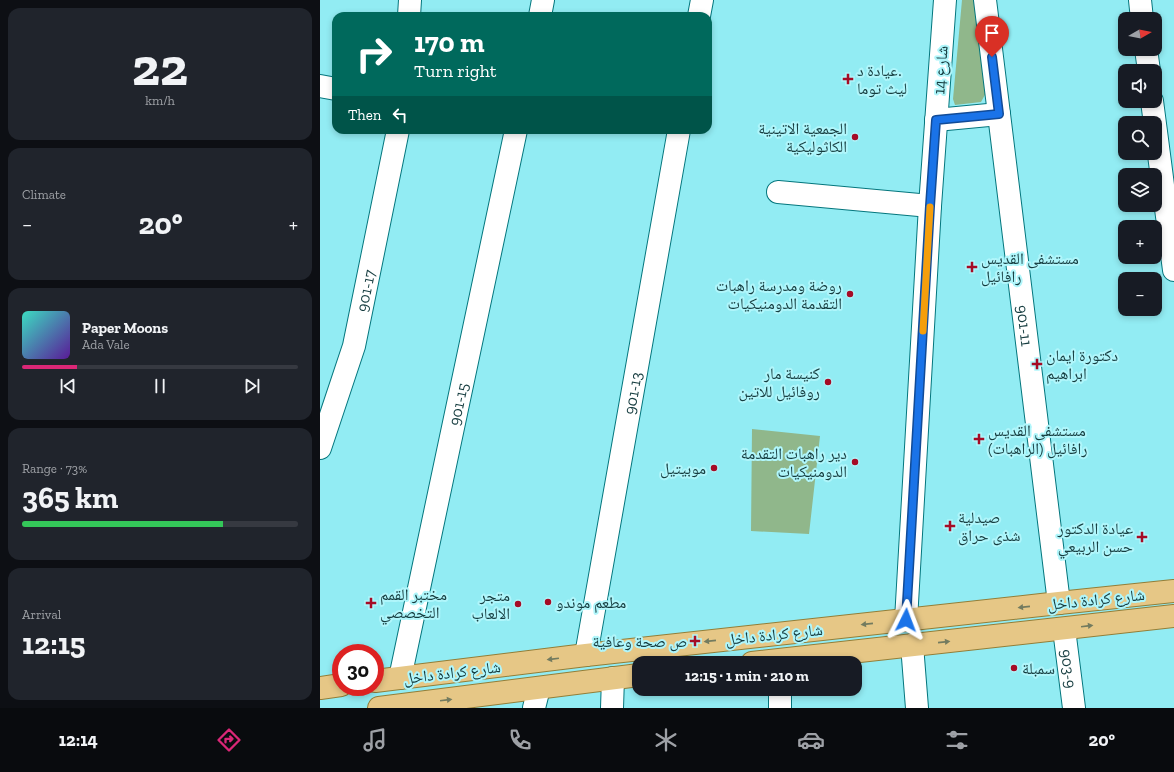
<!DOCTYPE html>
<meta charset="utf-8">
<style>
:root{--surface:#171b24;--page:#20242c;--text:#f1f3f6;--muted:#9ea1a6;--line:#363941;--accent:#db2777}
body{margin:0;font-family:"Zilla Slab","Noto Naskh Arabic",serif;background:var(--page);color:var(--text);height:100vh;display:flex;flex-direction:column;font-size:15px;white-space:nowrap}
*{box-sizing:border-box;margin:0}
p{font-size:13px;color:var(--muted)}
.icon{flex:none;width:22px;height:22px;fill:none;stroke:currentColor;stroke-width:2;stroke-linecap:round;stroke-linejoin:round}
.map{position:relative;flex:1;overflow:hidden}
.drawer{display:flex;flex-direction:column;gap:8px;padding:8px;background:#0d0f14;width:320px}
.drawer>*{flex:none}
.guide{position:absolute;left:12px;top:12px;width:380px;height:122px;border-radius:12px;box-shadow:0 2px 6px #0003;background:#00695c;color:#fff;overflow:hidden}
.needle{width:26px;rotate:81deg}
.tools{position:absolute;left:798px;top:12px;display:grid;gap:8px}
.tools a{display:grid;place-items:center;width:44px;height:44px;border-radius:8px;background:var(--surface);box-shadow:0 2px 6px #0003;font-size:20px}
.speed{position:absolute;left:12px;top:644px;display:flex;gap:8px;font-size:20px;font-weight:700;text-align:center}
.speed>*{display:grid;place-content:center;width:52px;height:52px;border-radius:50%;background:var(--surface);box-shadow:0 2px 6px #0003;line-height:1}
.speed .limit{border:6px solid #d22;background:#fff;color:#111}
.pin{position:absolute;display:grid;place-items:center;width:34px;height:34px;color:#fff;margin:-41px -17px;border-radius:50% 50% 50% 0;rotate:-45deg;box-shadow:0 0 4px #0007}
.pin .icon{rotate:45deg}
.me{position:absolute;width:44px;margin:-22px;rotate:3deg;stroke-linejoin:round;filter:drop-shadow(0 0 3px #0008)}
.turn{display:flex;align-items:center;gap:14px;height:84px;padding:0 16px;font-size:18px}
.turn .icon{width:52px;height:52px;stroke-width:2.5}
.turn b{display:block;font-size:28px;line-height:34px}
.then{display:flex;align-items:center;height:38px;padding:0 16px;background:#0003;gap:8px;font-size:15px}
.big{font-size:30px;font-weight:700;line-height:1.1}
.drawer .card{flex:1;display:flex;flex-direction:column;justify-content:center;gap:6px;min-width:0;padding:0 14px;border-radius:12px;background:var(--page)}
.drawer .dial{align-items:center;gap:0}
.dial b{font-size:52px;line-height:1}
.song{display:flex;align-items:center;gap:12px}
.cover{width:48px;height:48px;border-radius:6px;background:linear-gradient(135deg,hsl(170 70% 55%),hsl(270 70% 35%))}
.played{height:4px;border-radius:2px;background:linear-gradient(90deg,var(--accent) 20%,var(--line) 20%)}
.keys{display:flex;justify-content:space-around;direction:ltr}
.heat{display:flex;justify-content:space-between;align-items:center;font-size:22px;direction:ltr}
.charge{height:6px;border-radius:3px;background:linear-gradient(90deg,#34c759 73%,var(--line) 0)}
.trip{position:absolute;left:312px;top:656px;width:230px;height:40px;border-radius:12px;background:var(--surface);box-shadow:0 2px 6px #0003;font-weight:700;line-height:40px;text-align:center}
.tabs{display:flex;height:64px;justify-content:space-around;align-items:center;background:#090b0e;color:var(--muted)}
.tabs .icon{width:28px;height:28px}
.tabs .active{color:var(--accent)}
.tabs b{font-size:18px;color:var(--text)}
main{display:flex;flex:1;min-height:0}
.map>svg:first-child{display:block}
.green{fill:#90b78b}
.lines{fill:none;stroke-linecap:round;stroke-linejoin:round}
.minor-casing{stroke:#04767d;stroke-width:24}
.major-casing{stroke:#927e38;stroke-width:24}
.minor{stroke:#fff;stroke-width:22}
.major{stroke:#e6c786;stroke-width:22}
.oneway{fill:#737b5f}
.route-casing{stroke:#114b97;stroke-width:10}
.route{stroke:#1a73e8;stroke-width:7}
.slow{stroke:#f59e0b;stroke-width:7}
.poi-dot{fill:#a50b25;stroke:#b0f6fb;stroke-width:1.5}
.labels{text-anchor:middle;stroke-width:4;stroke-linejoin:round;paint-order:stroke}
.poi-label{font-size:16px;fill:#153c3f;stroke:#b0f6fb;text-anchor:start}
.street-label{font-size:16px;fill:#153c3f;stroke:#b0f6fb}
</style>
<main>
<section class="drawer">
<div class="card dial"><b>22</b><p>km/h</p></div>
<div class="card"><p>Climate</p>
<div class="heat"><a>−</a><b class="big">20°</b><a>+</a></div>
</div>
<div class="card">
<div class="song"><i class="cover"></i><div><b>Paper Moons</b><p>Ada Vale</p></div></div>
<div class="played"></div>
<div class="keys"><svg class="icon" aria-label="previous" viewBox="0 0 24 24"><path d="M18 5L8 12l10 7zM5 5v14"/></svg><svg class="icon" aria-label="pause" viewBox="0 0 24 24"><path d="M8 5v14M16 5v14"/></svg><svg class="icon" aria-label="next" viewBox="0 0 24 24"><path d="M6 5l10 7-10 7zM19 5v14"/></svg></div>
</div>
<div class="card"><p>Range · 73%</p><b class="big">365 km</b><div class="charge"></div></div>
<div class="card"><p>Arrival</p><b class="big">12:15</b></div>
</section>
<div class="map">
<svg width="854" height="708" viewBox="0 0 854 708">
<rect width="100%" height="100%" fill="#92ecf3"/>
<!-- green -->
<path class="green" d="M 642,0 L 658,0 L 666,93 L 661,102 L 635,105 L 633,99 Z
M 432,429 L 500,436 L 489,534 L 431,531 Z"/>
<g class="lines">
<defs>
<g id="minor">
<path id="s1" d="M 665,0 L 739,603"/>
<path d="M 820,0 L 822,19"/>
<path d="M 89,16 L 90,0"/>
<path d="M 220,16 L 223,0"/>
<path d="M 379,16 L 382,0"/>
<path d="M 826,49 L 829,71"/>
<path d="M 0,86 L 16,89"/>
<path d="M 832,101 L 854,270"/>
<path d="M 616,120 L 679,114"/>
<path d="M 458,192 L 610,206"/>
<path id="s2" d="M 0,448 L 34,346 L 78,130"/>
<path d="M 586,620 L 610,206 L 625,0"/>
<path id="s3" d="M 744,629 L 754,708"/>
<path d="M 592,645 L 597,708"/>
<path id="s4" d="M 266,655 L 359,130"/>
<path id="s5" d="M 80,678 L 196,130"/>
<path d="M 214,708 L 219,688"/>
<path d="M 292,708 L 293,678"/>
<path d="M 460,708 L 460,689"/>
</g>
<path id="major" d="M 432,663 L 854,616
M 55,681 L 266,655 L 739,603 L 854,591
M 0,688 L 21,685
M 59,708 L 319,675"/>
</defs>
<!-- minor casing -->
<use href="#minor" class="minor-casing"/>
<!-- major casing -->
<use href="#major" class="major-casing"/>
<!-- minor -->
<use href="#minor" class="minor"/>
<!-- major -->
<use href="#major" class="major"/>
</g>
<!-- one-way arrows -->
<defs><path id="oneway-solid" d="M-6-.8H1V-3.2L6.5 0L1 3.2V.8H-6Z"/></defs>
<g class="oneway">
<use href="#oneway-solid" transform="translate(704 607) rotate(174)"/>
<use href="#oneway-solid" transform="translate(547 624) rotate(174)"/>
<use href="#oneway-solid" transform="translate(767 626) rotate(-7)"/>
<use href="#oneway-solid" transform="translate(390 641) rotate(174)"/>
<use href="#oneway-solid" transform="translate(624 642) rotate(-6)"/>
<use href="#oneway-solid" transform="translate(233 659) rotate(173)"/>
<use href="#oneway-solid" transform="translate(126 700) rotate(-7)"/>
</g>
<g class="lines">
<defs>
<path id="route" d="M 586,620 L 610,206 L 616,120 L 679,114 L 672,57"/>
</defs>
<!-- route casing -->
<use href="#route" class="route-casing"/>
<!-- route -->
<use href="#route" class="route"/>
<!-- slow -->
<path class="slow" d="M 603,331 L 610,207"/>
</g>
<!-- markers -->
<g class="poi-dot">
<path d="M526 73h4v4h4v4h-4v4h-4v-4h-4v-4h4z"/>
<circle cx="535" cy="137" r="4"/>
<path d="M650 261h4v4h4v4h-4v4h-4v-4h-4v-4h4z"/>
<circle cx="530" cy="294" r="4"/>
<path d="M715 358h4v4h4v4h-4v4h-4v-4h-4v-4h4z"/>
<circle cx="508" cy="382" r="4"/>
<path d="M657 433h4v4h4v4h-4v4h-4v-4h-4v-4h4z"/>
<circle cx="535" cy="462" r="4"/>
<circle cx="394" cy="468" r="4"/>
<path d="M628 520h4v4h4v4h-4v4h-4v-4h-4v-4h4z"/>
<path d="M820 531h4v4h4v4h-4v4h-4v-4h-4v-4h4z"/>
<circle cx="228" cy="602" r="4"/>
<path d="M49 597h4v4h4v4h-4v4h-4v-4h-4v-4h4z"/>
<circle cx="198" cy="604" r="4"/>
<path d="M373 635h4v4h4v4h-4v4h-4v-4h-4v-4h4z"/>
<circle cx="694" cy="668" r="4"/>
</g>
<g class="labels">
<!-- poi labels -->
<g class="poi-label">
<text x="537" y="76">عيادة د.<tspan x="537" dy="18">ليث توما</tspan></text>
<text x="527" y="134" text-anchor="end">الجمعية الاتينية<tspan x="527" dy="18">الكاثوليكية</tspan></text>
<text x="661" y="264">مستشفى القديس<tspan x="661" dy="18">رافائيل</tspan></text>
<text x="522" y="291" text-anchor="end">روضة ومدرسة راهبات<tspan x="522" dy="18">التقدمة الدومنيكيات</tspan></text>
<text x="726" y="361">دكتورة ايمان<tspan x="726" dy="18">ابراهيم</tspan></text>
<text x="500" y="379" text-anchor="end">كنيسة مار<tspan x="500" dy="18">روفائيل للاتين</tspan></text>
<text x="668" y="436">مستشفى القديس<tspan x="668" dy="18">رافائيل (الراهبات)</tspan></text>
<text x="527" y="459" text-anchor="end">دير راهبات التقدمة<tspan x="527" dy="18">الدومنيكيات</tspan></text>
<text x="386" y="474" text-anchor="end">موبيتيل</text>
<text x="638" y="523">صيدلية<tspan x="638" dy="18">شذى حراق</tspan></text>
<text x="813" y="534" text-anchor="end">عيادة الدكتور<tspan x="813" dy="18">حسن الربيعي</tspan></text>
<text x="60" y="600">مختبر القمم<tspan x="60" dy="18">التخصصي</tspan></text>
<text x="190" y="601" text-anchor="end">متجر<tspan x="190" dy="18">الالعاب</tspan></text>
<text x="236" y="608">مطعم موندو</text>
<text x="367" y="647" text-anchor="end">ص صحة وعافية</text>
<text x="702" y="674">سمبلة</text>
</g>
<!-- street labels -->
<g class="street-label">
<text transform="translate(620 70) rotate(-86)" y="6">شارع 14</text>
<text dy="6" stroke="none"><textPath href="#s2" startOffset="164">901-17</textPath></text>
<text dy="6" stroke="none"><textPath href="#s1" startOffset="328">901-11</textPath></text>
<text dy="6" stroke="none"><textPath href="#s4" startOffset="266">901-13</textPath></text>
<text dy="6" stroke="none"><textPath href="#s5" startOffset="280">901-15</textPath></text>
<text transform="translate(776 599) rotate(-6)" y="6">شارع كرادة داخل</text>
<text transform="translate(454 634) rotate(-6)" y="6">شارع كرادة داخل</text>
<text dy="6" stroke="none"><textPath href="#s3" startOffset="40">903-9</textPath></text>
<text transform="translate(132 672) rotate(-7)" y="6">شارع كرادة داخل</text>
</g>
</g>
</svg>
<div class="tools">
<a><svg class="needle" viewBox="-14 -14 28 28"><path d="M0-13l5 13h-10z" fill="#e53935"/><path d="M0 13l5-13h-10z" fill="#9ea1a6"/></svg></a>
<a><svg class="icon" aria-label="sound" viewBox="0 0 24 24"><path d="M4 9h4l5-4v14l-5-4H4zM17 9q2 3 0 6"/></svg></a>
<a><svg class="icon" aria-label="search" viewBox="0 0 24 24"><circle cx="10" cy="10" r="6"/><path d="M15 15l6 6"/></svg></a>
<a><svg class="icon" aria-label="layers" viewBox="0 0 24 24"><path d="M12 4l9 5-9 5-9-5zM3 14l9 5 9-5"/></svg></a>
<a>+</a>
<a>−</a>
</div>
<div class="speed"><div class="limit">30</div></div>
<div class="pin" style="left:672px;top:57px;background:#d93025"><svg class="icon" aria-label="arrive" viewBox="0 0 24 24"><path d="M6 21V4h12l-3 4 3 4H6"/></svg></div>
<svg class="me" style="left:586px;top:620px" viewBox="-20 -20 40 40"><path d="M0-17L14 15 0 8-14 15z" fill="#1a73e8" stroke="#fff" stroke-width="4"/></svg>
<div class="trip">12:15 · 1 min · 210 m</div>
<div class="guide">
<div class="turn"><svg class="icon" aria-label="right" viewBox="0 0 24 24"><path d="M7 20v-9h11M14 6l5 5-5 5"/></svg><div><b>170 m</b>Turn right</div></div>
<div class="then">Then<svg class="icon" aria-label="left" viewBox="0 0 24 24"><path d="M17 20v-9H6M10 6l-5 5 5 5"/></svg></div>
</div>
</div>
</main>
<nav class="tabs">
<b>12:14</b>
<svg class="icon active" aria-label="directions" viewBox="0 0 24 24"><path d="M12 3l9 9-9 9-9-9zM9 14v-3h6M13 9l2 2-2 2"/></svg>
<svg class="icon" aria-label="music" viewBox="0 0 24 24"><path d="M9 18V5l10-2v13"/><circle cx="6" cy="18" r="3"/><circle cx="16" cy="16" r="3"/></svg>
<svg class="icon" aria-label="phone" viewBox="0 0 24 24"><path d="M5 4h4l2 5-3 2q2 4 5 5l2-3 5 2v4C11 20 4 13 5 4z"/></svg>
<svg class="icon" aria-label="climate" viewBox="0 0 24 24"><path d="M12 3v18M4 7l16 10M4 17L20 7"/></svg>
<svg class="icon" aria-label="car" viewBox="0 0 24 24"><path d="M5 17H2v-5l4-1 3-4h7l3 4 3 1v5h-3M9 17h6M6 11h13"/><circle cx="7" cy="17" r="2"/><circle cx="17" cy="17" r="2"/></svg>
<svg class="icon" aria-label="filters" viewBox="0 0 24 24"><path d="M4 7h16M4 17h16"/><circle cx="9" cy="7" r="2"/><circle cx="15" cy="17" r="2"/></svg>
<b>20°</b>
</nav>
